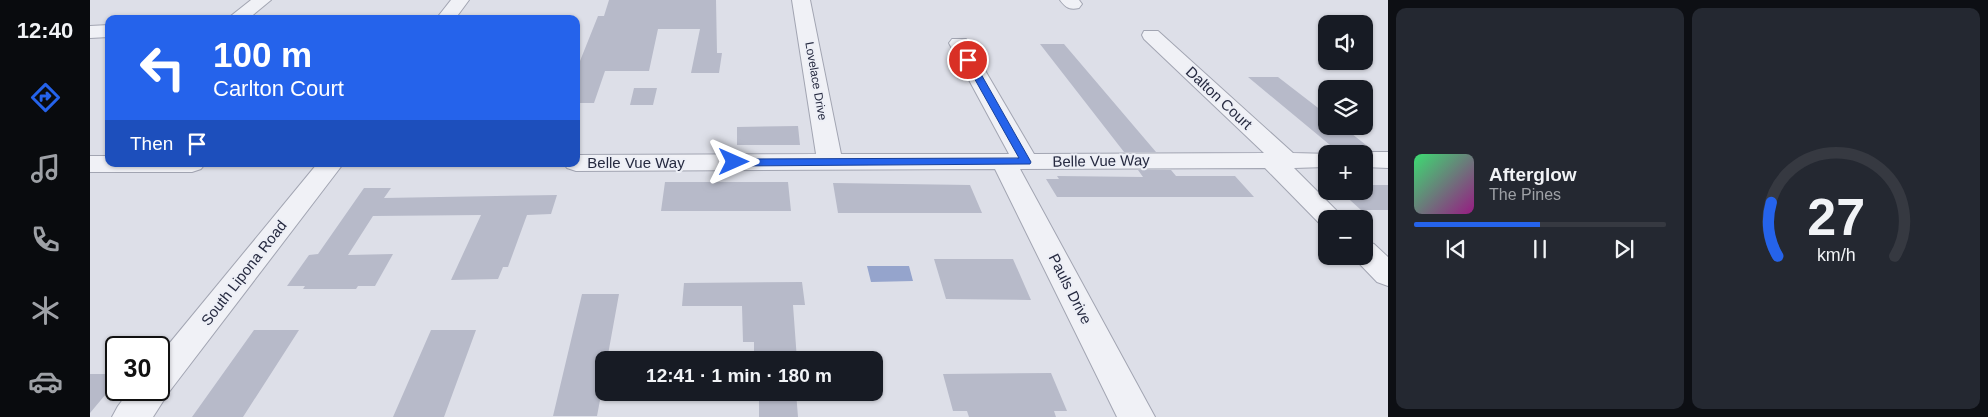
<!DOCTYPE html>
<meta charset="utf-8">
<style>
:root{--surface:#171b24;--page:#242831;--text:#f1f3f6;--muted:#9ea1a6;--line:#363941;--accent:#2563eb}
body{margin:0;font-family:Arial,sans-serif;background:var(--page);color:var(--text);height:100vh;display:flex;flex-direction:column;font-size:19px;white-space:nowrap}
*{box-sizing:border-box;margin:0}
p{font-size:16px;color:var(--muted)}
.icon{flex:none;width:28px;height:28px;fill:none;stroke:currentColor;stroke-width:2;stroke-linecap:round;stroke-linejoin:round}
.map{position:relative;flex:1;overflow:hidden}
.drawer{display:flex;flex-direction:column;gap:8px;padding:8px;background:#0d0f14;width:600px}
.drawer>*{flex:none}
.banner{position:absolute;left:15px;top:15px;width:475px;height:152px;border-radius:10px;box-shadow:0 1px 4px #0004;background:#2563eb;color:#fff;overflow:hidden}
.controls{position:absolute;left:1228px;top:15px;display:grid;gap:10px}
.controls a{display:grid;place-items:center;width:55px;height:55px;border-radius:10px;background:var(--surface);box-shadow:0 1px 4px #0004;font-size:25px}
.speed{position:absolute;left:15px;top:336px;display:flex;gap:10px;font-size:25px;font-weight:700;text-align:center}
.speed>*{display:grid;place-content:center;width:65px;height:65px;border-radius:50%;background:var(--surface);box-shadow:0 1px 4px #0004;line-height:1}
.speed .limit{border:2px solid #111;border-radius:8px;background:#fff;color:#111}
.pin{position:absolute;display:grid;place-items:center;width:42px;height:42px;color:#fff;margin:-21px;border:2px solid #fff;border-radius:50%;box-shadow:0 1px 5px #0007}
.me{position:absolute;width:55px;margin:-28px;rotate:90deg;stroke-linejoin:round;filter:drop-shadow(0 0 4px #0008)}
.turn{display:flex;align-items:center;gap:18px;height:105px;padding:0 25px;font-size:22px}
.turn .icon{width:65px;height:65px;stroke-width:2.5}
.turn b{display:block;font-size:35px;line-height:42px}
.then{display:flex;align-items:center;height:48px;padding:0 25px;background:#0003;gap:10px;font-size:19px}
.drawer .tile{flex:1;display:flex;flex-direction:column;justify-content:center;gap:8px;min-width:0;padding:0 18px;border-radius:10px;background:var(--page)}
.drawer .dial{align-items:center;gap:0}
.dial svg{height:130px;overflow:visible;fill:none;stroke:var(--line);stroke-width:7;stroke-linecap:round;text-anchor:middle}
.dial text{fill:var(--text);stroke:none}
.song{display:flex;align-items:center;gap:15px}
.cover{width:60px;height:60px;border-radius:8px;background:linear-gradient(135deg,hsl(140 70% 55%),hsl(310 70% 35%))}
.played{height:5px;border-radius:2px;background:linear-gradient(90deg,var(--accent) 50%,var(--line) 50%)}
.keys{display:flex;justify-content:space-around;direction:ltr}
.drawer .tiles{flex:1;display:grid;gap:8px;grid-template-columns:repeat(2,1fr)}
.trip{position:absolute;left:505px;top:351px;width:288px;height:50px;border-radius:10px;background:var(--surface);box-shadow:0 1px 4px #0004;font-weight:600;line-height:50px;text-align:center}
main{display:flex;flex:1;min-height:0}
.tabs{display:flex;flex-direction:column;width:90px;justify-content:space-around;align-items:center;background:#090b0e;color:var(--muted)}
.tabs .icon{width:35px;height:35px}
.tabs .active{color:var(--accent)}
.tabs b{font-size:22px;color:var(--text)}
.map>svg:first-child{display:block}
.water{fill:#95a4cc}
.building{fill:#b7bac9}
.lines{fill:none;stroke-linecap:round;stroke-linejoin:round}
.minor-casing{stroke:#a2a5b2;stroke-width:2}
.minor{fill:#f0f1f6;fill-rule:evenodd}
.route{fill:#2563eb;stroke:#184099}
.labels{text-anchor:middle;stroke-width:4;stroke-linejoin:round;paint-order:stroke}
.far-street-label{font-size:12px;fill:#262a40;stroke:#edeff6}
.street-label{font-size:15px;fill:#262a40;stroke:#edeff6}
</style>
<main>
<nav class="tabs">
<b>12:40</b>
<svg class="icon active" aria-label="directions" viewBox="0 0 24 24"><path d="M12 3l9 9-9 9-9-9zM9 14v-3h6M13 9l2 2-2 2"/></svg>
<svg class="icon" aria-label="music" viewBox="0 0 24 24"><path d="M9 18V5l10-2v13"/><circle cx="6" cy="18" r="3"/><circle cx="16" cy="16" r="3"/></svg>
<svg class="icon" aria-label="phone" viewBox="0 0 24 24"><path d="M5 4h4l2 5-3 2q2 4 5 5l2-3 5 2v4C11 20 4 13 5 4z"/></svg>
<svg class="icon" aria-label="climate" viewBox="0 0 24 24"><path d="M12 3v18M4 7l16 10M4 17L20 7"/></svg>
<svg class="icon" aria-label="car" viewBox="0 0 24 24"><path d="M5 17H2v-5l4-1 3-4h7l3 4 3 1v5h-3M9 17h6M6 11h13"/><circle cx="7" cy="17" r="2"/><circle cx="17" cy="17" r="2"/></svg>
</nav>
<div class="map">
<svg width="1298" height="417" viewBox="0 0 1298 417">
<rect width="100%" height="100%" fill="#dddfe8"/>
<!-- water -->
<path class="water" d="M 777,266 L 819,266 L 823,281 L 781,282 Z"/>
<!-- building -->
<path class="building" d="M 519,0 L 626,0 L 627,53 L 632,53 L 629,73 L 601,73 L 610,29 L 568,29 L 559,71 L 515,71 L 504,103 L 486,103 L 486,71 L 508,16 L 514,16 Z
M 950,44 L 974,44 L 1066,152 L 1034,152 Z
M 1158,77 L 1188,77 L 1236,114 L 1236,126 L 1252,126 L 1276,145 L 1240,145 Z
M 544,88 L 567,88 L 563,105 L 540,105 Z
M 708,126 L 710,145 L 647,145 L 647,127 Z
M 1048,170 L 1081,170 L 1086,176 L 1145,176 L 1164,197 L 967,197 L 956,179 L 969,179 L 967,176 L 1053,177 Z
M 575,182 L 698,182 L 701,211 L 571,211 Z
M 743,183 L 880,185 L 892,213 L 748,213 Z
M 1274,185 L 1298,185 L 1298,210 L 1271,210 L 1250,191 L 1274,191 Z
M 274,188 L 301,188 L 294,198 L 467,195 L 461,214 L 437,215 L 418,267 L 413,267 L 408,279 L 361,280 L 391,215 L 283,216 L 258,255 L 303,254 L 285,286 L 268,286 L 266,289 L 213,289 L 215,286 L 197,286 L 219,255 L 228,254 Z
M 844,259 L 923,259 L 941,300 L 856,299 Z
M 712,282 L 715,305 L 703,305 L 707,360 L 664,360 L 664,342 L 653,342 L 652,306 L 592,306 L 594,283 Z
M 492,294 L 529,294 L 517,360 L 514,360 L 514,379 L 507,416 L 463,416 Z
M 164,330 L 209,330 L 153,417 L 102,417 Z
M 341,330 L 386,330 L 354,417 L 303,417 Z
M 961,373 L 977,411 L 964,411 L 966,417 L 879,417 L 877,411 L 863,411 L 853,374 Z
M 0,374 L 26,374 L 26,382 L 0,413 Z
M 669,392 L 706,392 L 708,417 L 669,417 Z"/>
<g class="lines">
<defs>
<path id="minor" d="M 161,0 L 181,0 L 158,19 L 137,19 Z
M 361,0 L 379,0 L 365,19 L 346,19 Z
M 702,0 L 720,0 L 751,154 L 919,154 L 859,43 L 862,39 L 876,39 L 879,43 L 944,154 L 1174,153 L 1054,39 L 1052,35 L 1054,31 L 1068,31 L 1203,153 L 1241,154 L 1236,154 L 1236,167 L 1204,168 L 1255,219 L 1236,219 L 1236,227 L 1231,225 L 1175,168 L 930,169 L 1065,417 L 1027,417 L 905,169 L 486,171 L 477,168 L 474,164 L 486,164 L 486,155 L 726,154 Z
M 970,0 L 989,0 L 992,4 L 989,8 C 980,10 976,8 970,0 Z
M 19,25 L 19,37 L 0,38 L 0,26 Z
M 1274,152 L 1298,152 L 1298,168 L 1274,167 L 1274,154 L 1269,154 Z
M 0,156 L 19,156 L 19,164 L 115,164 L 111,169 L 102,172 L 0,172 Z
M 227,164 L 253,164 L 79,392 L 63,417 L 22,417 L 28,406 L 40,390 L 69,390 L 69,356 Z
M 1274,241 L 1284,244 L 1298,257 L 1298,286 L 1287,282 L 1262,256 L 1274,256 Z"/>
</defs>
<!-- minor casing -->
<use href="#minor" class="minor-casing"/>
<!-- minor -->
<use href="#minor" class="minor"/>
</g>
<!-- route -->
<path class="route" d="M 878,57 L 883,60 L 941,162 L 940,164 L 644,166 L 639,162 L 644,159 L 929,158 L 874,60 Z"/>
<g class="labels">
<!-- far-street labels -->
<g class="far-street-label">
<text transform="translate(726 81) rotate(80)" y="4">Lovelace Drive</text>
</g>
<!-- street labels -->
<g class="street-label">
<text transform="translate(1129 98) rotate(43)" y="5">Dalton Court</text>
<text transform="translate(1011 161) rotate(-1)" y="5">Belle Vue Way</text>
<text x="546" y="168">Belle Vue Way</text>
<text transform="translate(154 273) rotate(-52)" y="5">South Lipona Road</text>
<text transform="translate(980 289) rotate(63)" y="5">Pauls Drive</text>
</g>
</g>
</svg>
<div class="controls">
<a><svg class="icon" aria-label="sound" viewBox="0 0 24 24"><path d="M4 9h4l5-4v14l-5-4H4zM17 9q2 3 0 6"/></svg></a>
<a><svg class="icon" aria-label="layers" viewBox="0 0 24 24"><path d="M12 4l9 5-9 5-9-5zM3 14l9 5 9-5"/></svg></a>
<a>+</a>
<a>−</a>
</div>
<div class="speed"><div class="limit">30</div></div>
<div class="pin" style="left:878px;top:60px;background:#d93025"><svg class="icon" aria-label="arrive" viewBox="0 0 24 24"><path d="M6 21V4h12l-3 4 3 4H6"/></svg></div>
<svg class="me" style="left:644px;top:162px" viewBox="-20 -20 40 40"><path d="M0-17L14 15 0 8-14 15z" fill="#2563eb" stroke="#fff" stroke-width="4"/></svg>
<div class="trip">12:41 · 1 min · 180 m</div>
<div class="banner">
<div class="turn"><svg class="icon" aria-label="left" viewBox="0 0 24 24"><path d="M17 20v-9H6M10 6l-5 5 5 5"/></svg><div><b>100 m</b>Carlton Court</div></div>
<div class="then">Then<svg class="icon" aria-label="arrive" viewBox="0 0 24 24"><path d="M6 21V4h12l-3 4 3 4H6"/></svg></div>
</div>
</div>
<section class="drawer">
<div class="tiles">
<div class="tile">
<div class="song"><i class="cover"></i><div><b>Afterglow</b><p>The Pines</p></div></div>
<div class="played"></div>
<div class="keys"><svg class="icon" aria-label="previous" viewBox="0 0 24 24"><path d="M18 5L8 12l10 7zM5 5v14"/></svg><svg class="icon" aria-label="pause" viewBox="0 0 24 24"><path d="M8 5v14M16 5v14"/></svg><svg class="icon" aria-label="next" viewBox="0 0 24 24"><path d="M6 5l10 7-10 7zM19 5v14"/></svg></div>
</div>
<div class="tile dial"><svg viewBox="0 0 100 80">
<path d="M14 69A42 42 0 1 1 86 69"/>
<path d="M14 69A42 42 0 0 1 10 36" stroke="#2563eb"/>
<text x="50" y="56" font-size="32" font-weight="700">27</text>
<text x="50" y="72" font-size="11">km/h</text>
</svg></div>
</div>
</section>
</main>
